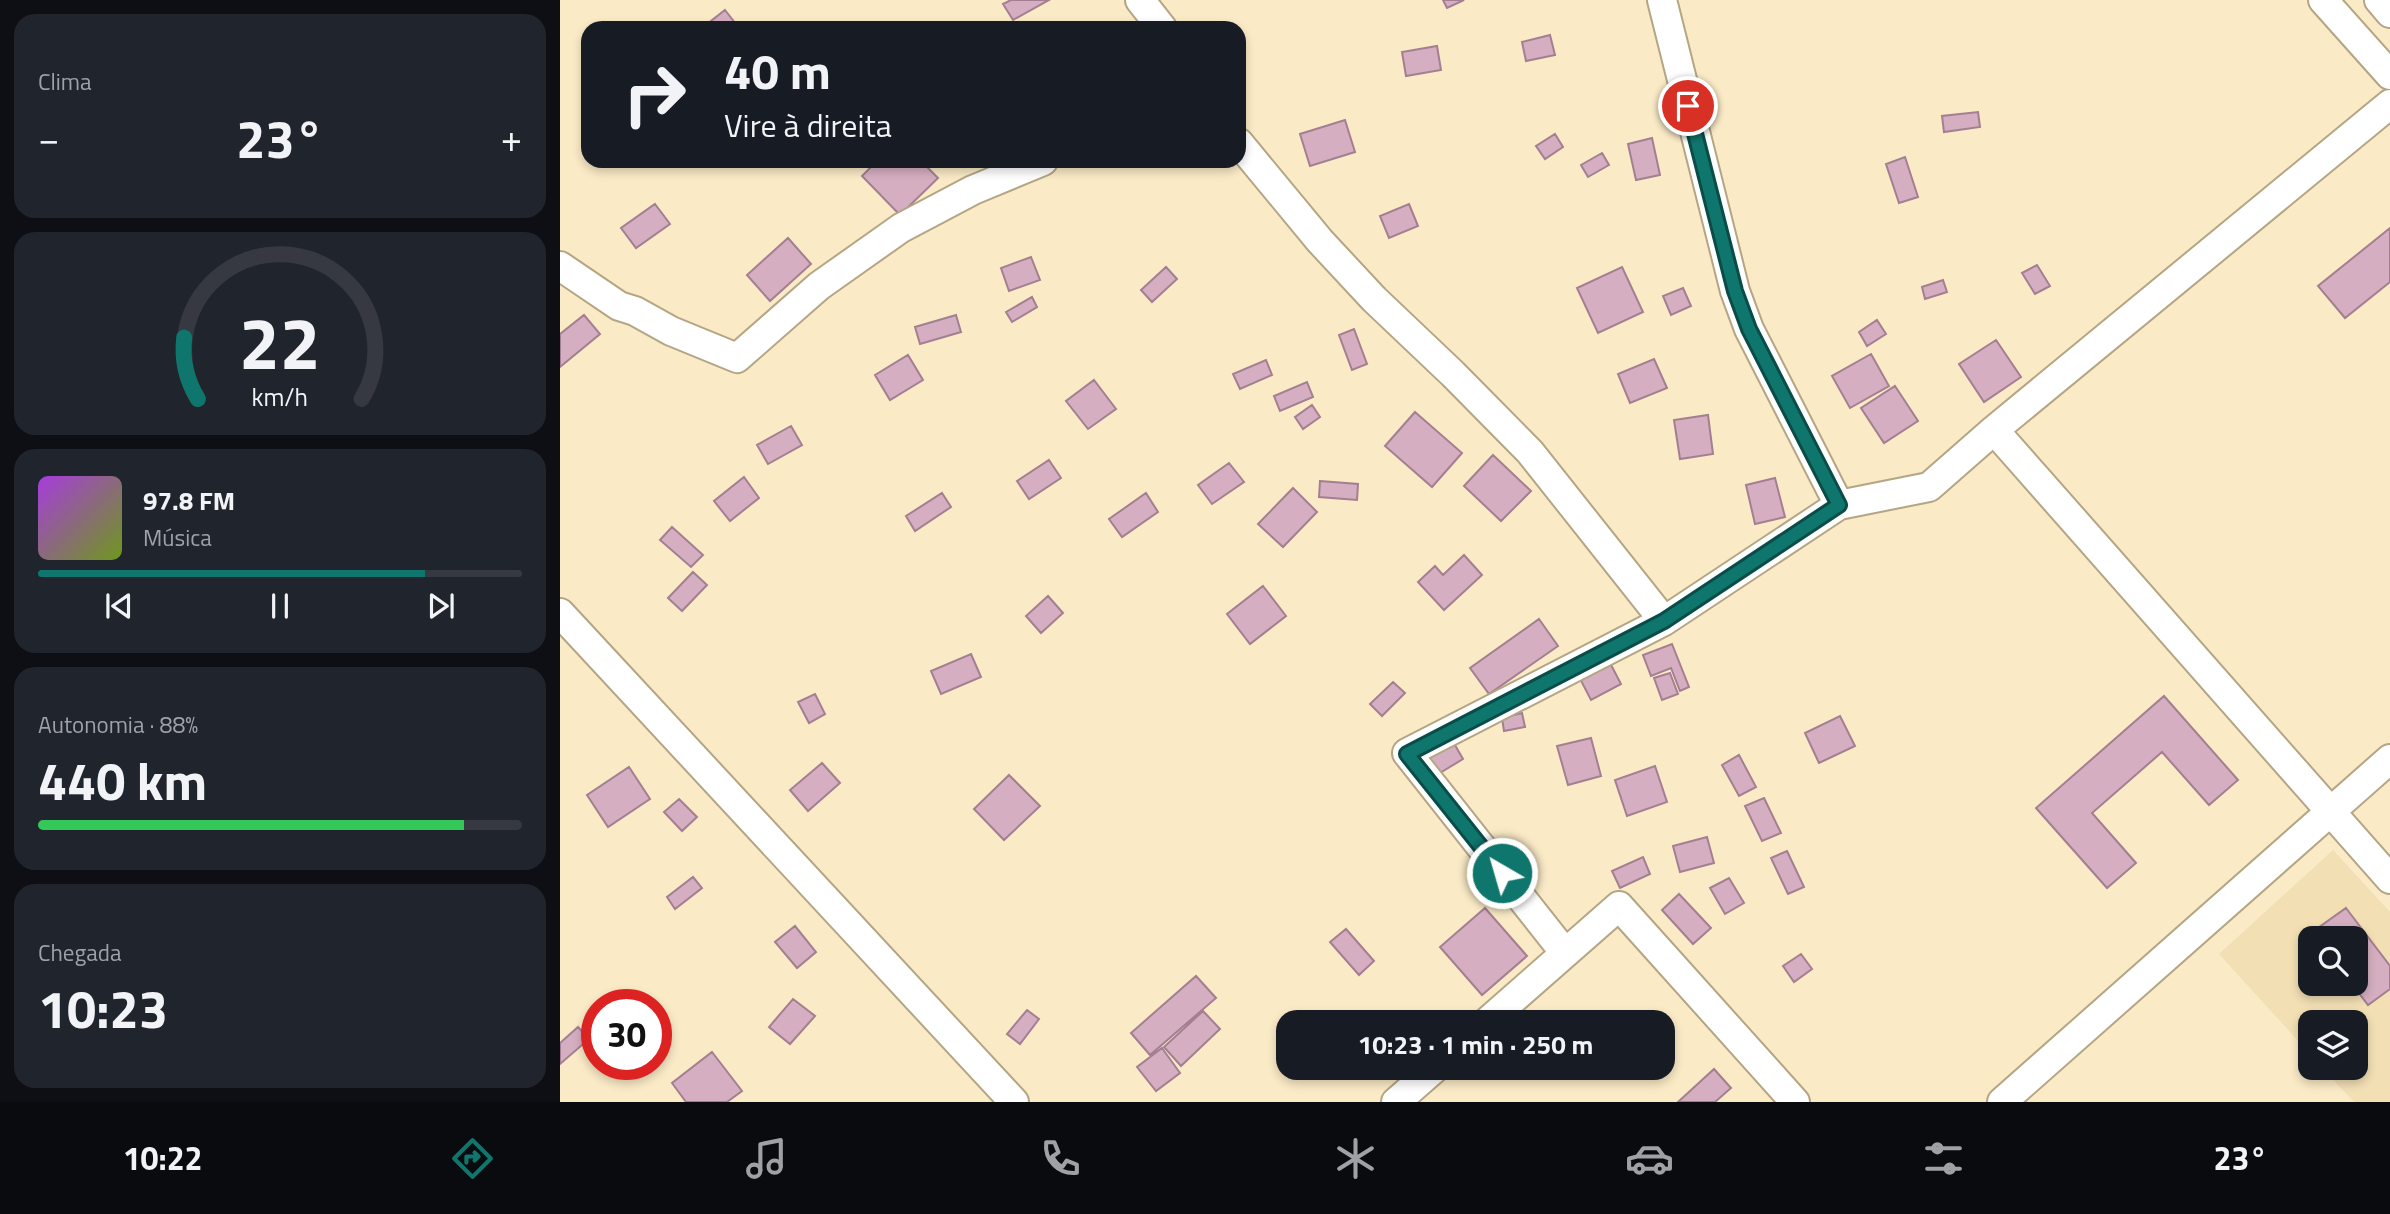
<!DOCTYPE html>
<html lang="pt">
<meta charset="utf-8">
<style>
:root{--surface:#171b24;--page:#20242c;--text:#f1f3f6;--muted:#9ea1a6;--line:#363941;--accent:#0f766e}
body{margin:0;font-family:"Titillium Web",sans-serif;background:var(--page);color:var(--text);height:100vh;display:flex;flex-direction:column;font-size:26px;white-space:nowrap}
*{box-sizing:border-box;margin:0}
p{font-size:23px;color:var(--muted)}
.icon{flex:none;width:38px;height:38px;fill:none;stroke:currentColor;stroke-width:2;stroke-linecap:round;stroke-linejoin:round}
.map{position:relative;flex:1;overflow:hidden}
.panel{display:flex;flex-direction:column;gap:14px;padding:14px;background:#0d0f14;width:560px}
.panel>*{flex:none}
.banner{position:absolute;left:21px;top:21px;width:665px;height:147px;border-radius:21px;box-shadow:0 4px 10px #0003;background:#171b24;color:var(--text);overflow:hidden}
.tools{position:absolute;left:1738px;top:926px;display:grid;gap:14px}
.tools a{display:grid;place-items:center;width:70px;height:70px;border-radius:14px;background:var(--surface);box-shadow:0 4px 10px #0003;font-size:35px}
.speed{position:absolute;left:21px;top:989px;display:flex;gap:14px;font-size:35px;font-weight:700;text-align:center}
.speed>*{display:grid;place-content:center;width:91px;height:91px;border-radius:50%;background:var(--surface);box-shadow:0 4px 10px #0003;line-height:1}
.speed .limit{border:10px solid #d22;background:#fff;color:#111}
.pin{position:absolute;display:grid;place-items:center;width:60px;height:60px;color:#fff;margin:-30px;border:4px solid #fff;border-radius:50%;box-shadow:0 2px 7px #0007}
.me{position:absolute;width:77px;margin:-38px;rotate:322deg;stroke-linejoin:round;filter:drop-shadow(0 0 5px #0008)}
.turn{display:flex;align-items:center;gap:24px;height:147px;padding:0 28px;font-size:32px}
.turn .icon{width:91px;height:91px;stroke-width:2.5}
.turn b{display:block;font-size:49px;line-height:60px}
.big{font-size:52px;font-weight:700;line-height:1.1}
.panel .card{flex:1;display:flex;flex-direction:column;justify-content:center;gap:10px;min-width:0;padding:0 24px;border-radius:21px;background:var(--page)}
.panel .dial{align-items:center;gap:0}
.dial svg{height:182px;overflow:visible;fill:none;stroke:var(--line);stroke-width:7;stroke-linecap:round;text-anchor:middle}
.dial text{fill:var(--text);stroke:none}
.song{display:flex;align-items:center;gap:21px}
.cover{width:84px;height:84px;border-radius:10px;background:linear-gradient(135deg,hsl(280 70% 55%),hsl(80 70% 35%))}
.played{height:7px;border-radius:4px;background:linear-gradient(90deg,var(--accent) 80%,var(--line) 80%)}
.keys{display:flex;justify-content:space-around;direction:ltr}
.heat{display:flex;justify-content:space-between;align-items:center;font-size:38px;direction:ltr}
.charge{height:10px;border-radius:5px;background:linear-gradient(90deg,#34c759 88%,var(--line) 0)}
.trip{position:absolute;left:716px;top:1010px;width:399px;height:70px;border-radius:21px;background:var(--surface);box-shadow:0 4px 10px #0003;font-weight:700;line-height:70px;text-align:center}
.dock{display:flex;height:112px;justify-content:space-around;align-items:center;background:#090b0e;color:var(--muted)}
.dock .icon{width:49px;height:49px}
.dock .selected{color:var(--accent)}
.dock b{font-size:32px;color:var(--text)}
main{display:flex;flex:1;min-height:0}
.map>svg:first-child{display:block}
.built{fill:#f2dfb4;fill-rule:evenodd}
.building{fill:#d5afc1;stroke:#a37f91;stroke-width:2}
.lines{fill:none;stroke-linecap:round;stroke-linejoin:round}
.street-casing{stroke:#b4a684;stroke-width:32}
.street{stroke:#fff;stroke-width:28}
.route-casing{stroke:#0a4d48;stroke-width:18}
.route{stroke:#0f766e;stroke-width:12}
</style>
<main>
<section class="panel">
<div class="card"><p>Clima</p>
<div class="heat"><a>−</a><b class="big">23°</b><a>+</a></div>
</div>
<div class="card dial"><svg viewBox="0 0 100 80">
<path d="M14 69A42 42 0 1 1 86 69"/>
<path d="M14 69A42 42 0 0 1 8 42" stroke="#0f766e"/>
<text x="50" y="56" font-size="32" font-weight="700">22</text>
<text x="50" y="72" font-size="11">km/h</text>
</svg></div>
<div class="card">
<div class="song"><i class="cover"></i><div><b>97.8 FM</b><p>Música</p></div></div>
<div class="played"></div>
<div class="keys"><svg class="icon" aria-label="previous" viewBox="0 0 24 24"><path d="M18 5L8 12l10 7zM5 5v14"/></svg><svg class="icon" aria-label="pause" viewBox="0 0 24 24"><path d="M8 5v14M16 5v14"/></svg><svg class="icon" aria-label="next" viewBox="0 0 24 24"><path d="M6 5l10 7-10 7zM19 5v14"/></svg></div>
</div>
<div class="card"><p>Autonomia · 88%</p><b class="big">440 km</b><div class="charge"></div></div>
<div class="card"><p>Chegada</p><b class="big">10:23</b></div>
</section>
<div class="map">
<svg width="1830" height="1102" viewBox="0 0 1830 1102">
<rect width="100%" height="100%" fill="#faeac6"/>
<!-- built -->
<path class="built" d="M 1773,850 L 1830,912 L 1830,1102 L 1794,1102 L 1762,1068 L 1796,1068 L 1796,1022 L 1750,1022 L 1750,1054 L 1659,954 ZM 1750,938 L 1796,938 L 1796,984 L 1750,984 Z"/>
<!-- building -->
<path class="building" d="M 451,0 L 489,0 L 453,20 L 443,4 Z
M 883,0 L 904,0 L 887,8 Z
M 165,10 L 179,28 L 142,28 Z
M 990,35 L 995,55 L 966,61 L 962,42 Z
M 877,46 L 881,70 L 846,76 L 842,52 Z
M 1418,112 L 1420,127 L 1384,132 L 1382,116 Z
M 785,120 L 795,152 L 750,166 L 740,134 Z
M 995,134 L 1003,147 L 985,159 L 976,146 Z
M 1092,138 L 1100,175 L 1076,180 L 1068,144 Z
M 1042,153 L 1049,165 L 1028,177 L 1021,165 Z
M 1345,157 L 1358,197 L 1339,203 L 1326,164 Z
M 317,161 L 361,161 L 378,178 L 340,215 L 302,176 Z
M 95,204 L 110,224 L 76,248 L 61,228 Z
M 849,204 L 858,226 L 829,238 L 820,216 Z
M 1830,228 L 1830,282 L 1785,318 L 1758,286 Z
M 228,238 L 251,264 L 210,301 L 187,275 Z
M 471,257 L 480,280 L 449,291 L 441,268 Z
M 1477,265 L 1490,286 L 1475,294 L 1462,273 Z
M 606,267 L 617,279 L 592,302 L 581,290 Z
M 1062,267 L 1083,312 L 1038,333 L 1017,288 Z
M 1383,280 L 1387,292 L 1365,299 L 1362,287 Z
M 1123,288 L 1131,306 L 1111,315 L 1103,296 Z
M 472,297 L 477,307 L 452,322 L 446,312 Z
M 24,315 L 40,334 L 0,367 L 0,334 Z
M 396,315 L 401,332 L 360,344 L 355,327 Z
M 1317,320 L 1326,334 L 1307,346 L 1299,332 Z
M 794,329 L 807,364 L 792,370 L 779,335 Z
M 1436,340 L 1461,377 L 1424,402 L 1399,364 Z
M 1311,354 L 1329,386 L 1290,408 L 1272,376 Z
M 348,355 L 363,380 L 330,400 L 315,375 Z
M 1094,359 L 1107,388 L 1070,403 L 1058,374 Z
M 706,360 L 712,375 L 680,389 L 673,374 Z
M 534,380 L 556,409 L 528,429 L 506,401 Z
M 747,382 L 753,397 L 720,411 L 714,396 Z
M 1335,386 L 1358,421 L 1324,443 L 1301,408 Z
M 752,405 L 760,417 L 743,429 L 735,417 Z
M 855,412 L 902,453 L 872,487 L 825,446 Z
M 1148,415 L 1153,454 L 1120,459 L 1114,420 Z
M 231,426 L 242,445 L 208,464 L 197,445 Z
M 933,455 L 971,491 L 941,521 L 904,486 Z
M 489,460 L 501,478 L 469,499 L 457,481 Z
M 669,463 L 684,482 L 652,504 L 638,485 Z
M 184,477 L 199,498 L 170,521 L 154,501 Z
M 1215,478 L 1225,517 L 1195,524 L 1186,485 Z
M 760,481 L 798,484 L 797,500 L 759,497 Z
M 733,488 L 757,512 L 723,547 L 698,524 Z
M 382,493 L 391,507 L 355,531 L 346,516 Z
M 586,493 L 598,512 L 562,537 L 549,519 Z
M 112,527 L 143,555 L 131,567 L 100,540 Z
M 904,555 L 922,575 L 884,610 L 858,582 L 875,566 L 883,575 Z
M 133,572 L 147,585 L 122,611 L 108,598 Z
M 703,586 L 726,616 L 690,644 L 667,614 Z
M 488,596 L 503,613 L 481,633 L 466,616 Z
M 979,619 L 998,646 L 929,694 L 910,668 Z
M 1112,644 L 1129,687 L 1120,691 L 1111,668 L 1091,676 L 1083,655 Z
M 411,654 L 421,677 L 381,694 L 371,671 Z
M 1047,657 L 1061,684 L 1031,700 L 1017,673 Z
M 1110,673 L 1118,694 L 1102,700 L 1094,678 Z
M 833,682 L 845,693 L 822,716 L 810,704 Z
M 255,694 L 265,714 L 249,723 L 238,702 Z
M 1604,696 L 1678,780 L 1649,805 L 1602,752 L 1532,813 L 1576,863 L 1547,888 L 1476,808 Z
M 962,713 L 965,727 L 944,731 L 942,718 Z
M 1280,716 L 1295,746 L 1259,763 L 1245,733 Z
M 1031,738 L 1041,776 L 1008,785 L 997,746 Z
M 892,740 L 903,759 L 875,776 L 863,757 Z
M 1179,755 L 1196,787 L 1179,796 L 1162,765 Z
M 262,763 L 280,783 L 248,811 L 230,790 Z
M 1095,766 L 1107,802 L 1067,816 L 1055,780 Z
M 69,767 L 90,799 L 48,827 L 27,795 Z
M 449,775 L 480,806 L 444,840 L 414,809 Z
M 1204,798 L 1221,833 L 1202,841 L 1185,806 Z
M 119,799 L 137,817 L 122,831 L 104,812 Z
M 1147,837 L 1154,863 L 1120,872 L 1113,846 Z
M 1227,851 L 1244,887 L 1228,894 L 1211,858 Z
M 1083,857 L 1090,874 L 1060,888 L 1052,871 Z
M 133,877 L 142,888 L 115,909 L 107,897 Z
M 1169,878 L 1184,903 L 1165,914 L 1150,888 Z
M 1119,894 L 1151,928 L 1133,944 L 1102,910 Z
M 925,908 L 967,956 L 922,995 L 880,947 Z
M 1786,908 L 1830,966 L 1830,989 L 1808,1005 L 1792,984 L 1796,984 L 1796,938 L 1750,938 L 1750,952 L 1741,940 Z
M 235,926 L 256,952 L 237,968 L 215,942 Z
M 786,929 L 814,961 L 799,975 L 770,942 Z
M 1241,954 L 1252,969 L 1234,982 L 1223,966 Z
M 636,976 L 656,998 L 590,1055 L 571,1033 Z
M 233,999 L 255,1016 L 230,1044 L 209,1027 Z
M 467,1010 L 479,1019 L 460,1044 L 447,1034 Z
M 643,1011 L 660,1029 L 621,1066 L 604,1047 Z
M 18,1027 L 29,1039 L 0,1064 L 0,1043 Z
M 602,1048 L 620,1073 L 596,1091 L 577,1067 Z
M 152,1052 L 182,1091 L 167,1102 L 126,1102 L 112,1083 Z
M 1154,1069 L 1171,1088 L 1155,1102 L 1118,1102 Z"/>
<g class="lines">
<defs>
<path id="street" d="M 580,0 L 602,28
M 1102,0 L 1175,291 L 1189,329 L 1279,505
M 1763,0 L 1830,75
M 1819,0 L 1830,13
M 679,143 L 760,241 L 814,299 L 893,374 L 970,452 L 1104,621
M 0,266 L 59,306 L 75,311 L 111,331 L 177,358 L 259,286 L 341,228 L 413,190 L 483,161
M 1434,430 L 1830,879
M 0,613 L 454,1102
M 1005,953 L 847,753 L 1104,621 L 1279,505 L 1369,487 L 1434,430 L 1830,104
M 927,1022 L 1059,906 L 1235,1102
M 836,1102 L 875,1068
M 1442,1102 L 1830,759"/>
</defs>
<!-- street casing -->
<use href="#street" class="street-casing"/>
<!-- street -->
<use href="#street" class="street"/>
</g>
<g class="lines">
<defs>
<path id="route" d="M 942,873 L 847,754 L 1104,621 L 1279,505 L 1189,329 L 1175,291 L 1128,106"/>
</defs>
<!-- route casing -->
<use href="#route" class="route-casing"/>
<!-- route -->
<use href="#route" class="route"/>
</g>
</svg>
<div class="tools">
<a><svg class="icon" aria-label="search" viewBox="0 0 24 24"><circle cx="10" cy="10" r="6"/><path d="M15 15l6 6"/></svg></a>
<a><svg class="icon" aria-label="layers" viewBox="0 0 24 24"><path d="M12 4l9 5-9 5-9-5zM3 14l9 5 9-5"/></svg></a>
</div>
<div class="speed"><div class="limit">30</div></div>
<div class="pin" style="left:1128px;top:106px;background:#d93025"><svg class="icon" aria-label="arrive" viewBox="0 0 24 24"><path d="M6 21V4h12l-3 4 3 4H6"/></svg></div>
<svg class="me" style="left:942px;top:873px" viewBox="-20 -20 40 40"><circle r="17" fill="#0f766e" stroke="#fff" stroke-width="3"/><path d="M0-11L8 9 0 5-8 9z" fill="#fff"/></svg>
<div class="trip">10:23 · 1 min · 250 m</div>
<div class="banner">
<div class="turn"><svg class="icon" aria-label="right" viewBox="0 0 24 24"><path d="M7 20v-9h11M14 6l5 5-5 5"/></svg><div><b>40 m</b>Vire à direita</div></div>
</div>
</div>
</main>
<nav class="dock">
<b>10:22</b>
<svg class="icon selected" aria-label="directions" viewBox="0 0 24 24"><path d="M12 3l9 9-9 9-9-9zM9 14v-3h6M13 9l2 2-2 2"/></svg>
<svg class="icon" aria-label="music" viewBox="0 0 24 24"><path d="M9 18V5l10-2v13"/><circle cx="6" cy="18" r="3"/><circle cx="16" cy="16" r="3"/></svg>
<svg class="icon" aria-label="phone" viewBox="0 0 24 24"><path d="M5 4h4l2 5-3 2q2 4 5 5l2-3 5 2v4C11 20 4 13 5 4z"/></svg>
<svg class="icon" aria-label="climate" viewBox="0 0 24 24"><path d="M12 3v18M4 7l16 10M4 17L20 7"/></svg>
<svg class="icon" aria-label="car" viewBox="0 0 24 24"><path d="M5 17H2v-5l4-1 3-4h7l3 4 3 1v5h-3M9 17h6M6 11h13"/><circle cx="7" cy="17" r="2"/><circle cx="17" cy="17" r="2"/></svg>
<svg class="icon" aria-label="filters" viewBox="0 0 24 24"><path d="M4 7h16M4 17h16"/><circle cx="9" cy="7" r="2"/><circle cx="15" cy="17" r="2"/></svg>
<b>23°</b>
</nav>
